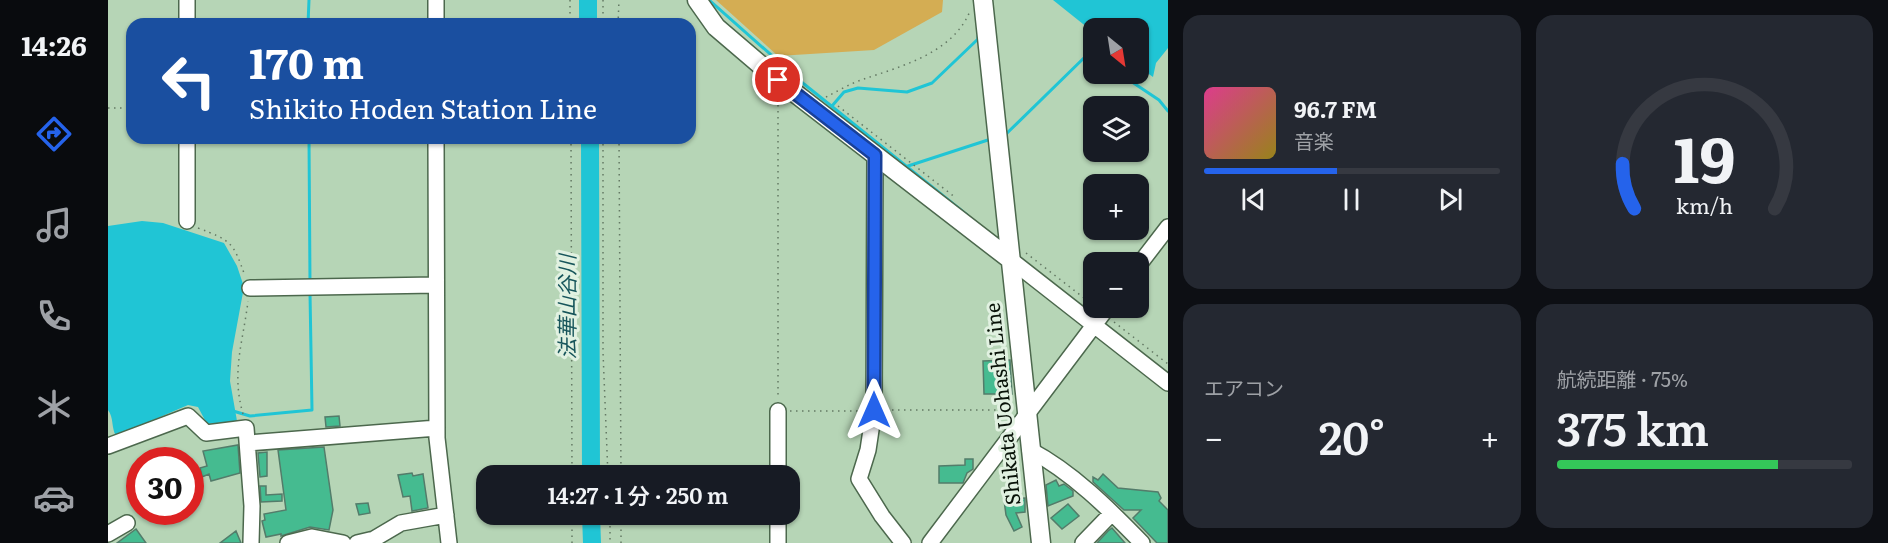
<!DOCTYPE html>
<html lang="ja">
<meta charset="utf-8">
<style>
:root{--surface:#171b24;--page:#242831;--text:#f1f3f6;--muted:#9ea1a6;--line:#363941;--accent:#2563eb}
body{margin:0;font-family:Literata,"Noto Sans JP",serif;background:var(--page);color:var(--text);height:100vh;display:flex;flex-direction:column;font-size:22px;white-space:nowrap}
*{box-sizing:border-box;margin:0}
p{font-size:20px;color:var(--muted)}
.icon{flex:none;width:33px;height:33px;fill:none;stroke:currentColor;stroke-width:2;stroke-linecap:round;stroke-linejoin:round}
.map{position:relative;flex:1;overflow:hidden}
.side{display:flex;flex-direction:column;gap:15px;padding:15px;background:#0d0f14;width:720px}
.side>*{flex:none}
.hud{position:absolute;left:18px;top:18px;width:570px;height:126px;border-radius:18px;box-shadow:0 2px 4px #0004;background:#1a4fa0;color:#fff;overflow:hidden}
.needle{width:39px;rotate:150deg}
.buttons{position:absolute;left:975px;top:18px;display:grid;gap:12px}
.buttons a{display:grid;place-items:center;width:66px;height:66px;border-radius:12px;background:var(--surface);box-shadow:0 2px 4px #0004;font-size:30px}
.speed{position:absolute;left:18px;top:447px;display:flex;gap:12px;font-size:30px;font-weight:700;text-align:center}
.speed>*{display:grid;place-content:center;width:78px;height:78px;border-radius:50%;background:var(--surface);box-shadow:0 2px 4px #0004;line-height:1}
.speed .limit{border:9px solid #d22;background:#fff;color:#111}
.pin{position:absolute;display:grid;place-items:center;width:51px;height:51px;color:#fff;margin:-26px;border:3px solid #fff;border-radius:50%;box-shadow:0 2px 6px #0007}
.me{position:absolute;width:66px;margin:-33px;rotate:0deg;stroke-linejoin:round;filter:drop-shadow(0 0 4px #0008)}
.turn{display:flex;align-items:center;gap:21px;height:126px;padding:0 24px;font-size:27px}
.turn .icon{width:78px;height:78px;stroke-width:2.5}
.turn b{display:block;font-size:42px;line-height:51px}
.big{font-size:45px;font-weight:600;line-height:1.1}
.side .widget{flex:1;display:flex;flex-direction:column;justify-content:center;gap:9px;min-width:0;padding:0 21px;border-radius:18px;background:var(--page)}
.side .dial{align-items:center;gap:0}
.dial svg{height:156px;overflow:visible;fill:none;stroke:var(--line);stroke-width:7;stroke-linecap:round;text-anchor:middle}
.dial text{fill:var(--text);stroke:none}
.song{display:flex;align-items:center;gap:18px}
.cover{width:72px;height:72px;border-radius:9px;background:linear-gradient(135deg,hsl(330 70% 55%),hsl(50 70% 35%))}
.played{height:6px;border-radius:3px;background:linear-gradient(90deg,var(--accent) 45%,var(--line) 45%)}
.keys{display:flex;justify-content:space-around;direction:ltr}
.heat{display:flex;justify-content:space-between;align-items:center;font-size:33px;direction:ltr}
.charge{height:9px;border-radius:4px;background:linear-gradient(90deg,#34c759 75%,var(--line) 0)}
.side .tiles{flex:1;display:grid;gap:15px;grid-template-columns:repeat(2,1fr)}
.trip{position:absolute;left:368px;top:465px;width:324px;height:60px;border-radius:18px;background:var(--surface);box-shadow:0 2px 4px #0004;font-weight:600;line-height:60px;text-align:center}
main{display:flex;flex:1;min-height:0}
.tabs{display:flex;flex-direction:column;width:108px;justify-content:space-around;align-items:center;background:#090b0e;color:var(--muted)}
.tabs .icon{width:42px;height:42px}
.tabs .active{color:var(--accent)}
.tabs b{font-size:27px;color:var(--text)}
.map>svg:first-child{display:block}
.green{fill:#d4ad53}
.water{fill:#20c5d5}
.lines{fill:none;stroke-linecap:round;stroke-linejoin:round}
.stream{stroke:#20c5d5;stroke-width:3}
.river{stroke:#20c5d5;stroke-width:18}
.building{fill:#45bb90;stroke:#537c6a;stroke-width:1.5}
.minor-casing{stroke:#4c684d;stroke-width:18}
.major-casing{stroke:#4c684d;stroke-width:21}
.path{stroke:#647964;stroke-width:1.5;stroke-dasharray:1.5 4.5;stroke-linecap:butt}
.minor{stroke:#fff;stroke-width:15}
.major{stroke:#fff;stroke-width:18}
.route-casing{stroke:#184099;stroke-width:15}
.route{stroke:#2563eb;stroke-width:10}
.labels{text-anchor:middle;stroke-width:6;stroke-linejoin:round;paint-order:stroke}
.street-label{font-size:20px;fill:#081208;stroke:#e1f1e1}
.water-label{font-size:21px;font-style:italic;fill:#17555b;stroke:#e1f1e1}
</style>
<main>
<nav class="tabs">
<b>14:26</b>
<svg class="icon active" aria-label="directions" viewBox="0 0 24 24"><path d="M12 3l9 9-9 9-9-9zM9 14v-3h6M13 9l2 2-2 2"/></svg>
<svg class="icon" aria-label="music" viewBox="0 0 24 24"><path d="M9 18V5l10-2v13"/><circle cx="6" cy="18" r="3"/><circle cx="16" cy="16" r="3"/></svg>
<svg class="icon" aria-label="phone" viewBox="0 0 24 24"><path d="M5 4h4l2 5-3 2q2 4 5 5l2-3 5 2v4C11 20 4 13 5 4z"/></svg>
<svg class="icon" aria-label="climate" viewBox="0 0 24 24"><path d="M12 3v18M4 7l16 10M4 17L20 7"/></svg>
<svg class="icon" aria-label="car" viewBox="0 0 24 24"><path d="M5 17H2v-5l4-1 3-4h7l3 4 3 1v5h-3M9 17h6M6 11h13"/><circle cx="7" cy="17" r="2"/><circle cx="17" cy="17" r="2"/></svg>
</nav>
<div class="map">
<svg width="1060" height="543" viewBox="0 0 1060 543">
<rect width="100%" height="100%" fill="#b6d5b6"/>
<!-- green -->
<path class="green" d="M 608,0 L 835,0 L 834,12 L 766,50 L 670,56 Z"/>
<!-- water -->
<path class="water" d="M 945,0 L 1060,0 L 1060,48 L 1048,63 L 1045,77 L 1031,67 L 1030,28 L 986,28 L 985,32 Z
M 34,221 L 55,223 L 116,243 L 129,266 L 136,287 L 124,352 L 122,381 L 129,421 L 99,424 L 90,407 L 80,405 L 8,436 C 3,427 6,418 0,410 L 0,226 Z"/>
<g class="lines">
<!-- stream -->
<path class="stream" d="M 601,0 L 696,84 L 859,215
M 200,24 L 201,0
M 1012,74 L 1051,100 L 1060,111
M 724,106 L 736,92 L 750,88 L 799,92 L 824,83 L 870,39 L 870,36
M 896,136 L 981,53 L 986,56
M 201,138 L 202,283
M 800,166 L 883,139
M 125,411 L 142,416 L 204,410 L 202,293"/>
<!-- river -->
<path class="river" d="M 480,0 L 480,24
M 482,138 L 483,476
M 483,514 L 484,543"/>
</g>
<!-- building -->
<path class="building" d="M 902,360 L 904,394 L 876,394 L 875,361 Z
M 231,416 L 232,426 L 218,427 L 217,417 Z
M 130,445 L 132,473 L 103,481 L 101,474 L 94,477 L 92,468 L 99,466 L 95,451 Z
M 216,447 L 225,510 L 221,530 L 202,527 L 173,536 L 173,534 L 158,537 L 154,521 L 157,520 L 156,514 L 178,510 L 170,450 Z
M 159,452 L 159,476 L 152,477 L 150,453 Z
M 857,459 L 865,459 L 865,469 L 859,473 L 855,483 L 831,483 L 831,466 L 857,465 Z
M 304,473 L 305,476 L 315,474 L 320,508 L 304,511 L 302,496 L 295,497 L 290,475 Z
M 995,474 L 1010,488 L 1050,492 L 1053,498 L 1051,501 L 1060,510 L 1060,543 L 1049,543 L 1025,518 L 1033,510 L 1016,510 L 985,482 L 985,477 L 990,480 Z
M 948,480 L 951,486 L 956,484 L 965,491 L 965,496 L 940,506 L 938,485 Z
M 152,486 L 158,486 L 158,495 L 174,494 L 174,501 L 153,502 Z
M 899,494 L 901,499 L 917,498 L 917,512 L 908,513 L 914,527 L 906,531 L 898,515 L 896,500 Z
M 260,503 L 262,513 L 251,515 L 248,504 Z
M 960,504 L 971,516 L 954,529 L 943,518 Z
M 1004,528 L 1017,543 L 989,543 L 1000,531 Z
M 28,529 L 38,543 L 9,543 Z
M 128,531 L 133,543 L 112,543 Z"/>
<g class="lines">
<defs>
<path id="minor" d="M 79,0 L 79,24
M 328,24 L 328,0
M 79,138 L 79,221
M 328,138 L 329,438 L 341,543
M 767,155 L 766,410 L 760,450 L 751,479 L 774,516 L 795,543
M 903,260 L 1060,383
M 1030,266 L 1060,227
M 142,288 L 328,285
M 141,443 L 329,428
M 0,446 L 80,416 L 98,433 L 138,428 L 144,506 L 143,543
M 922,450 C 964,472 1001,509 1034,543
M 670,476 L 670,411
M 0,534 L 19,523
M 180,543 L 204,537 L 235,543
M 249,543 L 266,539 L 293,523 L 338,515
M 670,543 L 670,514
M 822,543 L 999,308
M 975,543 L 1004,513"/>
<path id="major" d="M 589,0 L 608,27 L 670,80 L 903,260
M 875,0 L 933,543"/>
</defs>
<!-- minor casing -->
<use href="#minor" class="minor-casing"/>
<!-- major casing -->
<use href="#major" class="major-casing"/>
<!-- path -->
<path class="path" d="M 462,0 L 462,24
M 495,0 L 495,24
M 510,24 L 511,0
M 718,97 C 730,91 743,83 756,79 C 794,66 845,53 862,11
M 670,99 L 670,397
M 730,106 L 848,198
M 0,108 L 24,108
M 463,138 L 464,476
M 495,138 L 495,352 L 500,476
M 511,138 L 513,476
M 90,228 C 124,241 125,242 137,276
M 918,253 L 985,305
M 1006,322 L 1060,364
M 778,410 L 905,410
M 682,411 L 752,411
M 135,414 C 123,372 135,343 140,301
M 502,514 L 502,543
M 464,543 L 464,514
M 513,543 L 513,514"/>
<!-- minor -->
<use href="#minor" class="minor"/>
<!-- major -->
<use href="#major" class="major"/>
</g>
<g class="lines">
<defs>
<path id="route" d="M 670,80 L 767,155 L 766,410"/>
</defs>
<!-- route casing -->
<use href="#route" class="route-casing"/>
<!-- route -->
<use href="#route" class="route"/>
</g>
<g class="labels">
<!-- street labels -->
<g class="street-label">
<text transform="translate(895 404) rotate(-96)" y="7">Shikata Uohashi Line</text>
</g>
<!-- water labels -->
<g class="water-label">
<text transform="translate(460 307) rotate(-90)" y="7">法華山谷川</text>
</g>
</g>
</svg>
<div class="buttons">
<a><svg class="needle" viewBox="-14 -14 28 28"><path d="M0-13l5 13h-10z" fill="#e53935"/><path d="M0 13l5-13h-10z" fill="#9ea1a6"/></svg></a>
<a><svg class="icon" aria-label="layers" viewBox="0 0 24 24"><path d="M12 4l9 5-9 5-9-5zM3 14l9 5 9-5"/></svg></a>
<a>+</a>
<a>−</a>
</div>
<div class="speed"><div class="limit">30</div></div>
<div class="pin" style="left:670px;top:80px;background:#d93025"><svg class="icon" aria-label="arrive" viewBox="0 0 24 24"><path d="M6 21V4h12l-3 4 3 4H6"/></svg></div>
<svg class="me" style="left:766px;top:410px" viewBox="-20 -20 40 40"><path d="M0-17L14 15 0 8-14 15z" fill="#2563eb" stroke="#fff" stroke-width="4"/></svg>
<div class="trip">14:27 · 1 分 · 250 m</div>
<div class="hud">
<div class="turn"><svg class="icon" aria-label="left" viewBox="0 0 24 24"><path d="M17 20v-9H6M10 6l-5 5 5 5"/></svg><div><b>170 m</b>Shikito Hoden Station Line</div></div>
</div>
</div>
<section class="side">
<div class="tiles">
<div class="widget">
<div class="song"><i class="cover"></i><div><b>96.7 FM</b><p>音楽</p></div></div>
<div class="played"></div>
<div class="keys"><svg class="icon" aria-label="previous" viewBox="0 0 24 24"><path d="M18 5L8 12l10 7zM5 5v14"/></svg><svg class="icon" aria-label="pause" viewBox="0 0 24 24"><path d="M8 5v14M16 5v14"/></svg><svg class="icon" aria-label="next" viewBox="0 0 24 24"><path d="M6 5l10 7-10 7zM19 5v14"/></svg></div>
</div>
<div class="widget dial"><svg viewBox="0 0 100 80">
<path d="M14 69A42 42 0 1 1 86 69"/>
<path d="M14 69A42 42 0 0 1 8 46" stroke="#2563eb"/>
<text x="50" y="56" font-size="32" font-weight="700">19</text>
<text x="50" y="72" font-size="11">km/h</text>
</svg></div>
<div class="widget"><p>エアコン</p>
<div class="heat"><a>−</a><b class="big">20°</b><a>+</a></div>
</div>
<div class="widget"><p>航続距離 · 75%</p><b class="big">375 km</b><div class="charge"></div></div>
</div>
</section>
</main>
